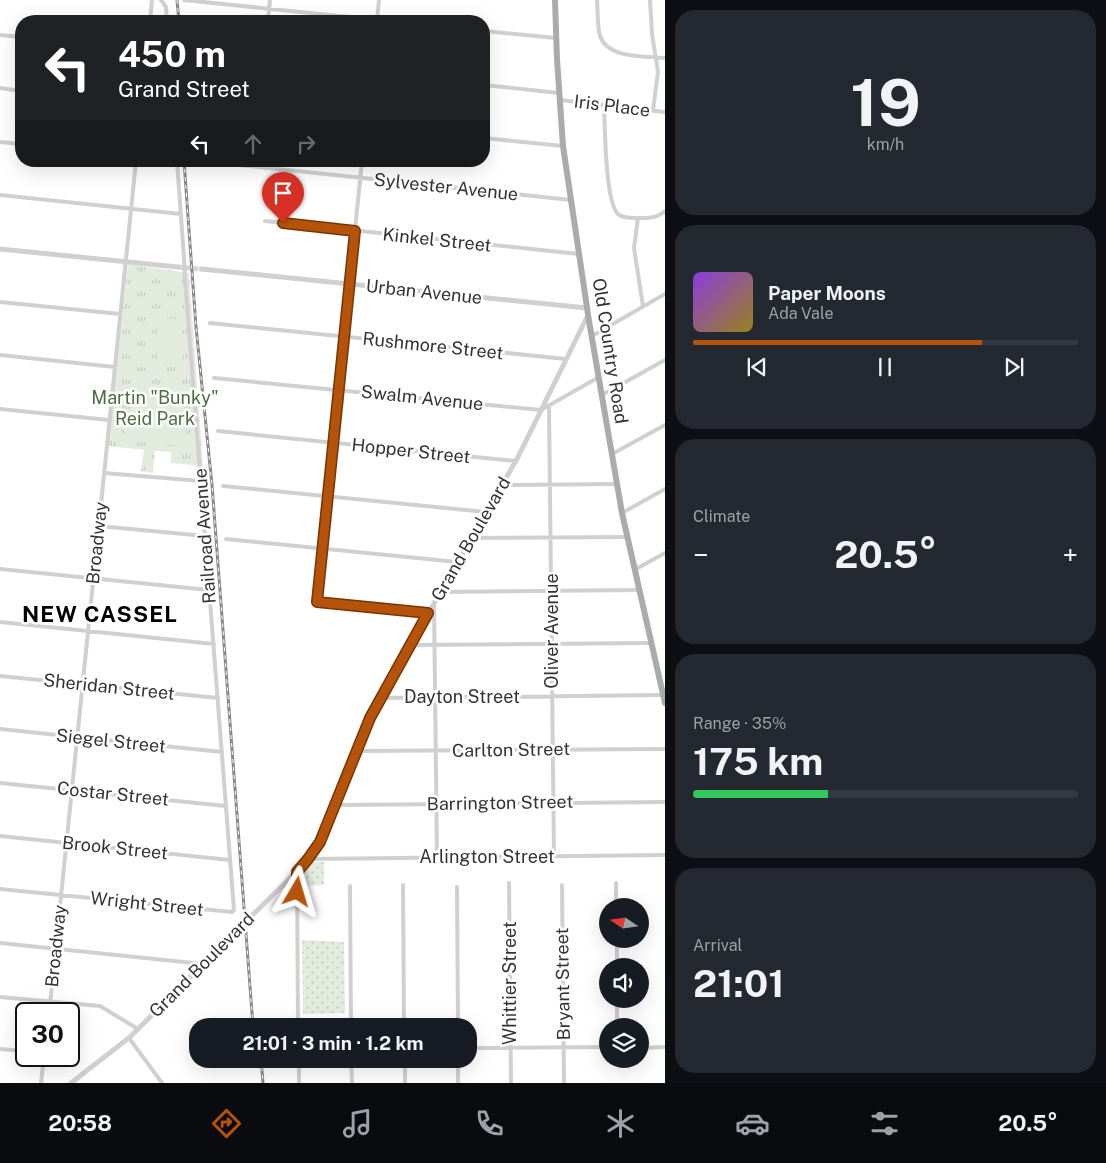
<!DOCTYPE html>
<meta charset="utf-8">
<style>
:root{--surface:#171b24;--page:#242831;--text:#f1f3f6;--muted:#9ea1a6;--line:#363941;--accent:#b45309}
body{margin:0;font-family:"Public Sans",sans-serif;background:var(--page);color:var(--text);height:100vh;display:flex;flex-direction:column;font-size:19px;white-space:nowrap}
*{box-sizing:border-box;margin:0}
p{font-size:16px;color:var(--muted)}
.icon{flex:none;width:28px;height:28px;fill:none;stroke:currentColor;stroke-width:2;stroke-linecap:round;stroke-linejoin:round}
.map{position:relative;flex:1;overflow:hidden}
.sheet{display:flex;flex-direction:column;gap:10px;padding:10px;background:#0d0f14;width:441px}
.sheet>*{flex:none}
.hud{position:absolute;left:15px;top:15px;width:475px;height:152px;border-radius:20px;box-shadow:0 5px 20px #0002;background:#202124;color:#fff;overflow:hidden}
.needle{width:32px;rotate:283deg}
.tools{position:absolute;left:599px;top:898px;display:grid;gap:10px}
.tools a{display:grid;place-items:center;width:50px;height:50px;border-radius:50%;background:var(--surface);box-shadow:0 5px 20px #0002;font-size:25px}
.speed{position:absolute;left:15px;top:1002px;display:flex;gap:10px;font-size:25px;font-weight:700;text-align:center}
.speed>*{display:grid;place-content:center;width:65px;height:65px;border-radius:50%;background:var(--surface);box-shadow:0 5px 20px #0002;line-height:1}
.speed .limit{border:2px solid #111;border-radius:8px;background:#fff;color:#111}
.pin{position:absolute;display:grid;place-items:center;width:42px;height:42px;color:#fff;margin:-51px -21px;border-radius:50% 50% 50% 0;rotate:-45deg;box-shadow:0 0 5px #0007}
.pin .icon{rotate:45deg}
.me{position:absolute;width:55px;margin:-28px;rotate:7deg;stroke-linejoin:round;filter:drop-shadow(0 0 4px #0008)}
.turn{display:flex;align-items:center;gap:18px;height:105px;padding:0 20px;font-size:22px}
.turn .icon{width:65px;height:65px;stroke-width:2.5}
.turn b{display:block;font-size:35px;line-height:42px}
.lanes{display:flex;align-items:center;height:48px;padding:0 20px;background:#0003;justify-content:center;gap:25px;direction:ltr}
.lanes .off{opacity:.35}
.big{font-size:38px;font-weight:700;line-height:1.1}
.sheet .widget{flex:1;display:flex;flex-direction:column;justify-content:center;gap:8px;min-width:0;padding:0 18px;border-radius:20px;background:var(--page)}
.sheet .dial{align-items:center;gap:0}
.dial b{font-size:65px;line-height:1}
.song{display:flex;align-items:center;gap:15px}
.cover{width:60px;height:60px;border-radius:8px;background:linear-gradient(135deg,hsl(270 70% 55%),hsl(50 70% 35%))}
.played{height:5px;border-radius:2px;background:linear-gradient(90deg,var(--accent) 75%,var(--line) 75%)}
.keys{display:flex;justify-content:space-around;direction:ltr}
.heat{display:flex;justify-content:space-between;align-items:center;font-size:28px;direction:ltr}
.charge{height:8px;border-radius:4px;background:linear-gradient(90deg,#34c759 35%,var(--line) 0)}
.trip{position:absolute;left:189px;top:1018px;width:288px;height:50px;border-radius:20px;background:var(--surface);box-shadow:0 5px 20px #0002;font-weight:700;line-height:50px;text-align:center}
.dock{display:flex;height:80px;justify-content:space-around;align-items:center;background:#090b0e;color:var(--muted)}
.dock .icon{width:35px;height:35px}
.dock .selected{color:var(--accent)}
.dock b{font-size:22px;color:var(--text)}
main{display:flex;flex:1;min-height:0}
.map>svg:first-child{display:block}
.grass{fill:url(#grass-dots)}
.park{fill:url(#park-tufts)}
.garden{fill:#e3ebdf}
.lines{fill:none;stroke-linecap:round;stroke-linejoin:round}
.tertiary-tunnel{stroke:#d6d6d6;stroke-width:5;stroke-dasharray:5 2.5;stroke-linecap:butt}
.minor{stroke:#d0d0d0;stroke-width:4}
.tertiary{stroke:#d0d0d0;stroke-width:5}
.primary{stroke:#ababab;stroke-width:6}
.rail-casing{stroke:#888;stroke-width:3}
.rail{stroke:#fff;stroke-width:1;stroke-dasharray:4;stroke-linecap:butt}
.minor-bridge{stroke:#d0d0d0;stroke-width:4}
.tertiary-bridge{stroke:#d0d0d0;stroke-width:5}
.route-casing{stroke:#753606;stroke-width:12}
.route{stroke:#b45309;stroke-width:9}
.labels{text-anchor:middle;stroke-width:5;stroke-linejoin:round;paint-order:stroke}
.street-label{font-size:18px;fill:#333;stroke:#fff}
.park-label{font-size:18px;fill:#4e6d41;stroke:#fff}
.district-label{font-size:22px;font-weight:bold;letter-spacing:1px;fill:#000;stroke:#fff}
</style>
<main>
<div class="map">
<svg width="665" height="1083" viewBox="0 0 665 1083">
<defs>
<pattern id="grass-dots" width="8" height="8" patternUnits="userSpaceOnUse" patternTransform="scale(1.25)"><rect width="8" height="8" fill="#e3ebdf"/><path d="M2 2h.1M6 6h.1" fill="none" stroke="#c3cac0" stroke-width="1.8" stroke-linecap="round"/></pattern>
<pattern id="park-tufts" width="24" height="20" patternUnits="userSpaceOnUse" patternTransform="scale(1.25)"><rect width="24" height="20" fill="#e3ebdf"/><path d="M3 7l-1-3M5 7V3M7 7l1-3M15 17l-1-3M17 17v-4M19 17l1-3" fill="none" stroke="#c3cac0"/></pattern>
</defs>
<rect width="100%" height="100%" fill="#fff"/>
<!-- grass -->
<path class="grass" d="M 314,862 L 324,862 L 324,885 L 300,886 L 300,876 Z
M 302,940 L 344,942 L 345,1013 L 303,1014 Z"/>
<!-- park -->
<path class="park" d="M 128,264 L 189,273 L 203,466 L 171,463 L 171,452 L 155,451 L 153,473 L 141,471 L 144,450 L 108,446 Z"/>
<!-- garden -->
<path class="garden" d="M 159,318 L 182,320 L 180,335 L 183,336 L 181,351 L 157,348 Z
M 133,322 L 151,323 L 149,338 L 131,337 Z
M 159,351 L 183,354 L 182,368 L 157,365 Z
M 165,386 L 183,386 L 187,442 L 183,446 L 124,440 L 127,413 L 137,400 L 149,390 Z"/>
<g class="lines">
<!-- tertiary-tunnel -->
<path class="tertiary-tunnel" d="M 178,267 L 201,269"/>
<!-- minor -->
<path class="minor" d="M 161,0 L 166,7 L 167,21
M 184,0 L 389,21
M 597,0 C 598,12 597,25 600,36 C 608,59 645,56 665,58
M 650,0 L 652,34 L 658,72 L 653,110
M 150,21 L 152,0
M 268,21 L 270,0
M 377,21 L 379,0
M 484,31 L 556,38
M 0,35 L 21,37
M 484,85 L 559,93
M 0,88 L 21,91
M 560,100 L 665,112
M 604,104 C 605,125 605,202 618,214 C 622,218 630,218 636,218 C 647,218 657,219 665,211
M 484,138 L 563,146
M 0,142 L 21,144
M 177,161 L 184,258
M 201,161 L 571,200
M 362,161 L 317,602 L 428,613
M 0,195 L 181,214
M 638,218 L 634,248 L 643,306
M 265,221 L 579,254
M 0,302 L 120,314
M 210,323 L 566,359
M 592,336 L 665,294
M 0,355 L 115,367
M 214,378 L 541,410 L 599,377
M 602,395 L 665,360
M 549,406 L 554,856
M 0,409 L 109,420
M 218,431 L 515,461
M 612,454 L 665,425
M 104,473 L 201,481
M 502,485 L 617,484
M 223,486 L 486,512
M 622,513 L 665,489
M 99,526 L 205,536
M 471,538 L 627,537
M 226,539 L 457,562
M 0,569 L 209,590
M 634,570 L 665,553
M 441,592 L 639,590
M 434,604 L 437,857
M 0,622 L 214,644
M 410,645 L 651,643
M 0,676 L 218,698
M 380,698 L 663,695
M 0,729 L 222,752
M 357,751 L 665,749
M 0,783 L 226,806
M 335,805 L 665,802
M 0,836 L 230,860
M 308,859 L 665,855
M 297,871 L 298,1026
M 509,883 L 511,1083
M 616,883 L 616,906
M 403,885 L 404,1026
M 562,885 L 564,1083
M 350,886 L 351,1026
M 457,887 L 458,1026
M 0,889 L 232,912 L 234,910 L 185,279
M 617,939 L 617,966
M 0,943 L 203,964
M 0,997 L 100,1006 L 138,1029
M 617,999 L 617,1026
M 49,1014 L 136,161
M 129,1038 L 162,1083
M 468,1048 L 608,1047
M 640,1048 L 665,1047
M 0,1049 L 26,1051
M 299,1059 L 299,1083
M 351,1059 L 352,1083
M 405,1059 L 405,1083
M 458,1059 L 458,1083
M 41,1083 L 44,1056"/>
<!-- tertiary -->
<path class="tertiary" d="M 0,249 L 178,267
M 201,269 L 587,308
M 290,878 L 308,859 L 320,842 L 376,705 L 518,457 L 588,315
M 71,1083 L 130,1037 L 207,960"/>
<!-- primary -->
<path class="primary" d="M 555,0 L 557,59 L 563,146 L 589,321 L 622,513 L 665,703"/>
<defs>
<path id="rail" d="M 177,0 L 179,21
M 184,161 L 196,327 L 212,485 L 253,1026
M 261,1059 L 263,1083"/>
</defs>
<!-- rail casing -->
<use href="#rail" class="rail-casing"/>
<!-- rail -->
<use href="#rail" class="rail"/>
<!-- minor-bridge -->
<path class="minor-bridge" d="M 184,258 L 185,279"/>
<!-- tertiary-bridge -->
<path class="tertiary-bridge" d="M 207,960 L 290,878"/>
</g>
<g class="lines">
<defs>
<path id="route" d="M 283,223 L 355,231 L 317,602 L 428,613 L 370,718 L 320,842 L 308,859 L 297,872 L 297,892"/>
</defs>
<!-- route casing -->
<use href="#route" class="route-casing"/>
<!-- route -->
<use href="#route" class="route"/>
</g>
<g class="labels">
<!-- street labels -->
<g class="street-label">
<text transform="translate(612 106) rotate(7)" y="6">Iris Place</text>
<text transform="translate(446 187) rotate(6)" y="6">Sylvester Avenue</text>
<text transform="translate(437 240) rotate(6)" y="6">Kinkel Street</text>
<text transform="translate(424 292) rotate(6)" y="6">Urban Avenue</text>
<text transform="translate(433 346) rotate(6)" y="6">Rushmore Street</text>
<text transform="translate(610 351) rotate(81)" y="6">Old Country Road</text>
<text transform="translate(422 398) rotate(6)" y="6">Swalm Avenue</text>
<text transform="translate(411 451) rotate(6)" y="6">Hopper Street</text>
<text transform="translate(205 536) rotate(-94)" y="6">Railroad Avenue</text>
<text transform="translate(471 539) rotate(-60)" y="6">Grand Boulevard</text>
<text transform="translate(97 543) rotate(-84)" y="6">Broadway</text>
<text transform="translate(552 631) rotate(-90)" y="6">Oliver Avenue</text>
<text transform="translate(109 687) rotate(6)" y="6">Sheridan Street</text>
<text x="462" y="703">Dayton Street</text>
<text transform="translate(111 741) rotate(6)" y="6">Siegel Street</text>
<text transform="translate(511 750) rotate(-1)" y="6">Carlton Street</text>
<text transform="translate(113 794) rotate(6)" y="6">Costar Street</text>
<text transform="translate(500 803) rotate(-1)" y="6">Barrington Street</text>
<text transform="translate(115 848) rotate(6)" y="6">Brook Street</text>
<text x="487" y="863">Arlington Street</text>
<text transform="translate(147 904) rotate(6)" y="6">Wright Street</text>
<text transform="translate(56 946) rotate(-84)" y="6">Broadway</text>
<text transform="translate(202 965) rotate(-45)" y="6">Grand Boulevard</text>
<text transform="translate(510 983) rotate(-90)" y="6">Whittier Street</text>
<text transform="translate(563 984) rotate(-91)" y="6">Bryant Street</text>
</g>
<!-- park labels -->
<g class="park-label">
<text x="155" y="404">Martin "Bunky"<tspan x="155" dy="21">Reid Park</tspan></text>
</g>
<!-- district labels -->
<g class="district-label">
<text x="100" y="622">NEW CASSEL</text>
</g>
</g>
</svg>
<div class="tools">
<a><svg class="needle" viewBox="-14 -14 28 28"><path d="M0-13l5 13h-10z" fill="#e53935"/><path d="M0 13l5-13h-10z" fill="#9ea1a6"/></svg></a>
<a><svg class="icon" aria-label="sound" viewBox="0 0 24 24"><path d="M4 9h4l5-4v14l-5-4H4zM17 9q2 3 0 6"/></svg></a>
<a><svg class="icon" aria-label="layers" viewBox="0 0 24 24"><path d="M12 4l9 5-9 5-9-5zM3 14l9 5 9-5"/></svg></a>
</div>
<div class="speed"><div class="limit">30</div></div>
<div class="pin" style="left:283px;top:223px;background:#d93025"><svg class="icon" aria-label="arrive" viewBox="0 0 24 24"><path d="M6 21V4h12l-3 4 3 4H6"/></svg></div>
<svg class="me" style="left:297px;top:892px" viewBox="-20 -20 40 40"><path d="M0-17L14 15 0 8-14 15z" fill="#b45309" stroke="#fff" stroke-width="4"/></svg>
<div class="trip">21:01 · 3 min · 1.2 km</div>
<div class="hud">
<div class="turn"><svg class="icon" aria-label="left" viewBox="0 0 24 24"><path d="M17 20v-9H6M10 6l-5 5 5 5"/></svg><div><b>450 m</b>Grand Street</div></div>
<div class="lanes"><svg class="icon" aria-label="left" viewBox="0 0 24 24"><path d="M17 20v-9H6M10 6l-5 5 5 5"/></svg><svg class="icon off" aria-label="ahead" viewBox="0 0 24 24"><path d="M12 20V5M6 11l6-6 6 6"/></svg><svg class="icon off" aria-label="right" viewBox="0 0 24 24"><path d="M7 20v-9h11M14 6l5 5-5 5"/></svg></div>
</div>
</div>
<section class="sheet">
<div class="widget dial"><b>19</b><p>km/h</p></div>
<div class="widget">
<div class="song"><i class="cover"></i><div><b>Paper Moons</b><p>Ada Vale</p></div></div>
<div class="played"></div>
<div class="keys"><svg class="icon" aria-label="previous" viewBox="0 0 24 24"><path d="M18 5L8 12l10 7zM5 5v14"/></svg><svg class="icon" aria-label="pause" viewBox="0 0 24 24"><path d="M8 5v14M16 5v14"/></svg><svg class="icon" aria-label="next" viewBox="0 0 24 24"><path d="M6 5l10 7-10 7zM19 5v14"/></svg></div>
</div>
<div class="widget"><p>Climate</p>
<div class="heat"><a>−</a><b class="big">20.5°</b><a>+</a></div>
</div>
<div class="widget"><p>Range · 35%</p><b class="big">175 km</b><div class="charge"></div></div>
<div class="widget"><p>Arrival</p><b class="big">21:01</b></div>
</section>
</main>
<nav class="dock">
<b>20:58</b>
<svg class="icon selected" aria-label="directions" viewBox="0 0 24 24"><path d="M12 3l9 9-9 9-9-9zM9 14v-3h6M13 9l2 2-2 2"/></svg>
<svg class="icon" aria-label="music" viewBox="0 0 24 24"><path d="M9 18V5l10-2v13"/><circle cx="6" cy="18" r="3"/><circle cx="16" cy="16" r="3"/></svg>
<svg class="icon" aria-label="phone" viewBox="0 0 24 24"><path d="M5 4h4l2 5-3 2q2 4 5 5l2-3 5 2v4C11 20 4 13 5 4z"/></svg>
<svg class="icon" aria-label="climate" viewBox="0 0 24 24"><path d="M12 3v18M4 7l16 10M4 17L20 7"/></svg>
<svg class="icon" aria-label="car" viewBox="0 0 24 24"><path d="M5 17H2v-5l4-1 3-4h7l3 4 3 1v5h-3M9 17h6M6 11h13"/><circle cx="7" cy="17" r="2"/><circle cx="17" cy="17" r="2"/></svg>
<svg class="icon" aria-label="filters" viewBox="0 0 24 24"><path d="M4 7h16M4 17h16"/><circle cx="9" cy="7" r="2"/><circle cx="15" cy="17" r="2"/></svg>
<b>20.5°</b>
</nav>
